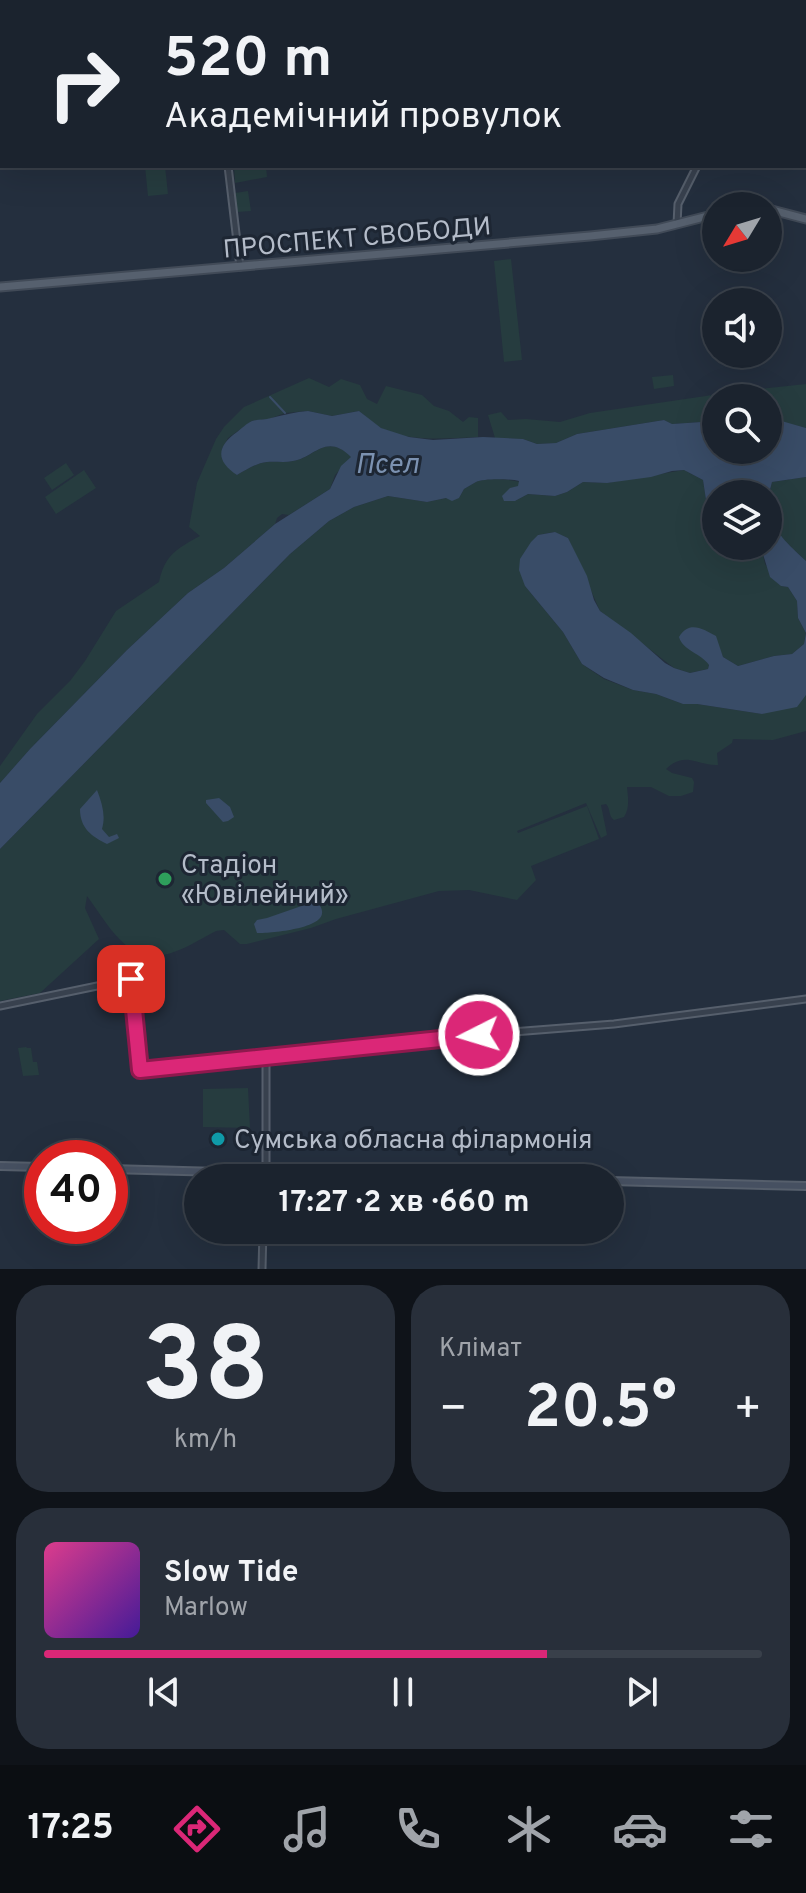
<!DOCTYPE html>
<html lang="uk">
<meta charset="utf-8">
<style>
:root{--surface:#1b232e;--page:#282f3a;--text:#f1f3f6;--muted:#a0a4aa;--line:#39404a;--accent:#db2777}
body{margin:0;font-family:Overpass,sans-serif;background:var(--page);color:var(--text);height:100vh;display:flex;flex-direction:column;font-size:30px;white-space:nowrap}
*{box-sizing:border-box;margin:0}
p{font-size:26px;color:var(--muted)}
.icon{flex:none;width:44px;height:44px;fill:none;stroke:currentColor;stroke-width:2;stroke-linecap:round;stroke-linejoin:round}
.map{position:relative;height:1269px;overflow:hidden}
.panel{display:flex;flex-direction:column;gap:16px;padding:16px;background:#0f1319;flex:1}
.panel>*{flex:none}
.guide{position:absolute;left:0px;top:0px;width:806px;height:168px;box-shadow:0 8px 32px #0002,0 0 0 2px var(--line);background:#1b232e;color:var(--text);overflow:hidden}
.needle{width:52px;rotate:232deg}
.controls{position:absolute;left:702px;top:192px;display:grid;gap:16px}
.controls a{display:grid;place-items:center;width:80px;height:80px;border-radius:50%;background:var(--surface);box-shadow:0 8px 32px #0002,0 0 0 2px var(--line);font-size:40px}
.speed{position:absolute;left:24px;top:1140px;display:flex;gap:16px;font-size:40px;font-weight:700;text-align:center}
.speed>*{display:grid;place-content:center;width:104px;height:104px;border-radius:50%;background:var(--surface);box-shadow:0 8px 32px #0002,0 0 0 2px var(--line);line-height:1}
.speed .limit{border:12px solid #d22;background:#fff;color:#111}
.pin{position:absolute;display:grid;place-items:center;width:68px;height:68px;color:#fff;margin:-34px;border-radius:16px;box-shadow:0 4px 12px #0006}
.me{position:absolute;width:88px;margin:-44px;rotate:265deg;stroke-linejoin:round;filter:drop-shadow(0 0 6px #0008)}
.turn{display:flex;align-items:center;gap:28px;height:168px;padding:0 32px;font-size:36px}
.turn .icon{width:104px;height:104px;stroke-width:2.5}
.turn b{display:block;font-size:56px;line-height:68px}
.big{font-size:60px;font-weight:700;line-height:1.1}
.panel .tile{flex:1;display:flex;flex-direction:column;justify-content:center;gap:12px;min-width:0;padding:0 28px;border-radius:32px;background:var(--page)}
.panel .dial{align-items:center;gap:0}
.dial b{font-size:104px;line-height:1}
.song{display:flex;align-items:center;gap:24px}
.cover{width:96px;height:96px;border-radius:12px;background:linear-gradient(135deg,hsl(330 70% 55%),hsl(260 70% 35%))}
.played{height:8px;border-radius:4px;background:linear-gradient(90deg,var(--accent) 70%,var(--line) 70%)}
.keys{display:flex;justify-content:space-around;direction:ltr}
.heat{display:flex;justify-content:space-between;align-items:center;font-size:44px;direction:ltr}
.panel .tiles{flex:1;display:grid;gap:16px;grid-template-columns:1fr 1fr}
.tile:last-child{grid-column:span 2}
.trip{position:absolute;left:184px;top:1164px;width:440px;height:80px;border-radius:40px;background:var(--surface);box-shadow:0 8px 32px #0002,0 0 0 2px var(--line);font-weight:700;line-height:80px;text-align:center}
.tab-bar{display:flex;height:128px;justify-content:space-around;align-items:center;background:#0b0e12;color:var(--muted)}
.tab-bar .icon{width:56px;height:56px}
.tab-bar .active{color:var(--accent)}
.tab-bar b{font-size:36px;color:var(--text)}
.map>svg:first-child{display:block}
.green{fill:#263c3f}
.water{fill:#394c67}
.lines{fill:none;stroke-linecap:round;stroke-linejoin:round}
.stream{stroke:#394c67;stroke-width:2}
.tertiary-casing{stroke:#565f6c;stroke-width:9}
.secondary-casing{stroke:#565f6c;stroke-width:10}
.primary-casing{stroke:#414a57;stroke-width:11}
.tertiary{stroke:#38414e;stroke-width:5}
.secondary{stroke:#465061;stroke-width:6}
.primary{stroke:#56606e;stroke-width:7}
.route-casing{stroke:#8e194d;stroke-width:20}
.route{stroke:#db2777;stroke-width:14}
.leisure-dot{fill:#2e9e5b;stroke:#1d2633;stroke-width:3}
.culture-dot{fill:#0f9aa8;stroke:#1d2633;stroke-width:3}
.labels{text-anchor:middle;stroke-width:6;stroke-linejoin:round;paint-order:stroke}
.street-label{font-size:26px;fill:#b4bcc9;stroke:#1d2633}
.poi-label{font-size:26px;fill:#b4bcc9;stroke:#1d2633;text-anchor:start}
.water-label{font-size:28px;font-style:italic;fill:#7c92b1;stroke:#1d2633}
</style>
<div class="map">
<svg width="806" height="1269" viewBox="0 0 806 1269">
<rect width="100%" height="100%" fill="#242f3e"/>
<!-- green -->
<path class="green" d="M 145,166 L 165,166 L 168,194 L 148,196 Z
M 234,166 L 266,166 L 267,177 L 235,183 Z
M 248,191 L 251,211 L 237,212 L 235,193 Z
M 511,259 L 522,360 L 504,362 L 494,261 Z
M 673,375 L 674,386 L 654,389 L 652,377 Z
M 309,378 L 329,387 L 341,379 L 360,385 L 367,399 L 377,404 L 386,386 L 422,395 L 434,406 L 449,411 L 463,422 L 469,417 L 478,418 L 478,437 C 448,438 406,443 379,427 C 372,423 365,416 359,411 L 332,416 L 308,411 L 285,413 L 269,419 L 252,421 L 228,438 L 222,449 L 237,475 C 246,470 256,463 267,462 C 275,461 284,463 293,461 C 315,458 325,432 352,457 L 335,475 L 330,489 L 289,515 L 282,514 L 277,518 L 275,524 L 224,568 L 188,593 L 127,650 L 30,749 L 0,783 L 0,766 L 37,714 L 70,681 L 85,661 L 116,611 L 159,582 C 165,555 176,549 200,536 L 189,527 L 197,483 L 216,439 L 224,427 L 244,407 Z
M 806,384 L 806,428 L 779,421 L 768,421 L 768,398 L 716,398 L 716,421 L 672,424 L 664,420 L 577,434 L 556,443 L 537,444 L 523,439 L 495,438 L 488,415 L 501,412 L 508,420 L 526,419 L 560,422 L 590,413 L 733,392 Z
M 66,463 L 74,475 L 52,490 L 44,478 Z
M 84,470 L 96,488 L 56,514 L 45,497 Z
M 684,470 L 703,480 L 706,500 L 714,513 L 716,521 L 716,546 L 756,546 L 762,551 L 765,564 L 781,586 L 788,587 L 797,601 L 798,618 L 806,633 L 804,644 L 792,654 L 774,656 L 738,666 L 723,657 L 721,652 L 705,659 L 709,664 L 708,669 L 690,673 L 674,668 L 600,611 L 568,538 L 554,532 L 538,535 L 525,586 L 563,632 L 582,664 L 604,679 L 633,690 L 656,694 L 683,704 L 697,704 L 762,714 L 806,695 L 806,731 L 773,740 L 733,739 L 732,743 L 717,753 L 718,765 C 697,766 686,750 666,769 L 672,773 L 692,778 L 694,782 L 693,792 L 681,796 L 669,796 L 651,787 L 627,787 C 628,797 630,808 624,817 L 614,820 C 608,816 611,809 606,804 L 601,805 L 607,835 L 601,838 L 586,803 L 517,831 L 518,833 L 587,806 L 599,839 L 531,866 L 536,880 L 517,900 L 469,890 L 439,891 L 336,919 L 311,928 L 247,944 L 240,944 L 224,930 L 216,931 C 200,939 181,952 163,955 C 126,963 106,921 87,896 L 85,908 L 99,939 L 40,993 L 0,1001 L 0,849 L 290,554 L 329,521 L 354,507 L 388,496 L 427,502 L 446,498 L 459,498 L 464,489 C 468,487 472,484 476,482 C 484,478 511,479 520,482 L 515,501 L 528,494 L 555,496 L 567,492 L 583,482 L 607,483 Z
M 806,477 L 806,561 C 779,536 762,522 772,482 Z
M 26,1047 L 27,1048 L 31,1048 L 33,1062 L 37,1062 L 39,1075 L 23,1076 L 18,1048 Z
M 248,1088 L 250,1128 L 203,1127 L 203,1089 Z"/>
<!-- water -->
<path class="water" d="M 308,411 L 332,416 L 359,411 L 381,428 L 409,437 L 433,440 L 483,437 L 523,439 L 537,444 L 556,443 L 577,434 L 664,420 L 672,424 L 716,421 L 716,450 L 768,450 L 768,421 L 778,420 L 806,428 L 806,477 L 772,482 L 768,498 L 768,494 L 716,494 L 716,521 L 714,513 L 706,500 L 703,480 L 684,470 L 672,471 L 651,477 L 607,483 L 583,482 L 567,492 L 555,496 L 528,494 L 515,501 L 504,501 L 502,496 L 510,488 L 518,486 L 519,481 C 511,479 484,478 476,482 C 472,484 468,487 464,489 L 459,498 L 452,501 L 446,498 L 427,502 L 388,496 L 354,507 L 329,521 L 290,554 L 0,849 L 0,783 L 30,749 L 127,650 L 188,593 L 224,568 L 275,524 L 330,489 L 341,466 L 351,457 C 326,432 314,458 293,461 C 284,463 275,461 267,462 C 256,463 246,470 237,475 C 216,461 216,447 237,432 C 241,429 247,423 252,421 C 258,419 265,420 271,418 C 284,415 295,412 308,411 Z
M 768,501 C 771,531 786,542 806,561 L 806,695 L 797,707 L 762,714 L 697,704 L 683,704 L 656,694 L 633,690 L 604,678 L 582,664 L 563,632 L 525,586 L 519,570 L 520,559 L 531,542 L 538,535 L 555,532 L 568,538 L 587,576 L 594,600 L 600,611 L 631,633 L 665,663 L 674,668 L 690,673 L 708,669 L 709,665 C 701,653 683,651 679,637 C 689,620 703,629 716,636 L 723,657 L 738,666 L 774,656 L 792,654 L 804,644 L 806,633 L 798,618 L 797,601 L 788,587 L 781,586 L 770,577 L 762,551 L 756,546 L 768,546 Z
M 97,790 C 102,803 106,816 102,829 L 109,837 L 117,834 L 119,838 L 107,844 C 91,836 80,828 80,809 Z
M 219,798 L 230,807 L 234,817 L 228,821 L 223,822 L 206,803 L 206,800 Z
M 313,902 C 318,904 321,905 322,911 C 325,929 269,933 257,933 L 254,924 L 257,920 L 267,918 Z"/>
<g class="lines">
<!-- stream -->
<path class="stream" d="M 270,397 L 285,413"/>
<defs>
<path id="tertiary" d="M 630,2 L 630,0
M 0,112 L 2,111
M 228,166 L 240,267
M 677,224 L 678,204 L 697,166
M 0,1006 L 131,979 L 140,1070 L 377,1047 L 462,1036 L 614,1024 L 806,999
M 266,1178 L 266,1058
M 262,1269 L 263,1230"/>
<path id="secondary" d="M 0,1166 L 42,1167
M 110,1169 L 436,1178
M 610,1181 L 806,1186"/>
<path id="primary" d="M 768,209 L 806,219
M 0,287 L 590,236 L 657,229 L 716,214"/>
</defs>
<!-- tertiary casing -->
<use href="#tertiary" class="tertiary-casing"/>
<!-- secondary casing -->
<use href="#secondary" class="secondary-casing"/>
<!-- primary casing -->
<use href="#primary" class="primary-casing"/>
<!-- tertiary -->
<use href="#tertiary" class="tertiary"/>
<!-- secondary -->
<use href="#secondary" class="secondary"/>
<!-- primary -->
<use href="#primary" class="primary"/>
</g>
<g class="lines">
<defs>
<path id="route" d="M 131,979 L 140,1070 L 479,1035"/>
</defs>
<!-- route casing -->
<use href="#route" class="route-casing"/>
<!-- route -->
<use href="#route" class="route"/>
</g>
<!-- markers -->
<circle class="leisure-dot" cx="165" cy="879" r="8"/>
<circle class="culture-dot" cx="218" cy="1139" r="8"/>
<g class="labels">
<!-- street labels -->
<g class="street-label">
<text transform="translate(357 237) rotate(-5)" y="9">ПРОСПЕКТ СВОБОДИ</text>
</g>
<!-- poi labels -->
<g class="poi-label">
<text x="181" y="873">Стадіон<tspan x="181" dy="30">«Ювілейний»</tspan></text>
<text x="234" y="1148">Сумська обласна філармонія</text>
</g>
<!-- water labels -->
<g class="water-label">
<text x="387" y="473">Псел</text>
</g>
</g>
</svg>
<div class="controls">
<a><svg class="needle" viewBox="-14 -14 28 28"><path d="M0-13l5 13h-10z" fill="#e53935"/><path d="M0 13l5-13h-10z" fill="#a0a4aa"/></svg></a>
<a><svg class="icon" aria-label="sound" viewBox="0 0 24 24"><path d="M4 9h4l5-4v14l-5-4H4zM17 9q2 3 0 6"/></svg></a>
<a><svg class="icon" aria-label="search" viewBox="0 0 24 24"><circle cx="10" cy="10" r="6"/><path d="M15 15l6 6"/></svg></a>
<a><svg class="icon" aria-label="layers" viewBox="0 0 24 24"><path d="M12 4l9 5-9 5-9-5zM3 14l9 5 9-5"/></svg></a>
</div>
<div class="speed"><div class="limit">40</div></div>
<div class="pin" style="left:131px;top:979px;background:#d93025"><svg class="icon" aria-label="arrive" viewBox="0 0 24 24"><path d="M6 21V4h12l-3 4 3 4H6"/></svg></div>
<svg class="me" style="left:479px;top:1035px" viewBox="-20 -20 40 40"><circle r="17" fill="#db2777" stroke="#fff" stroke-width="3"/><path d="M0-11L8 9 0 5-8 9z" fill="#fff"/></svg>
<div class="trip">17:27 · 2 хв · 660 m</div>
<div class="guide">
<div class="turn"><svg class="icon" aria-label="right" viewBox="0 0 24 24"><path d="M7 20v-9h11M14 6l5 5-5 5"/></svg><div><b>520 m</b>Академічний провулок</div></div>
</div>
</div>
<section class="panel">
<div class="tiles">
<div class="tile dial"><b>38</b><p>km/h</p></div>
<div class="tile"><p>Клімат</p>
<div class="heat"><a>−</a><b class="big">20.5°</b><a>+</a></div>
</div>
<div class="tile">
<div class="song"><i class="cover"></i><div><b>Slow Tide</b><p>Marlow</p></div></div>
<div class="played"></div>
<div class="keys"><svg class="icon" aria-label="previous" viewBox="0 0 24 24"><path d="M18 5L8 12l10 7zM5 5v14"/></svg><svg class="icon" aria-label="pause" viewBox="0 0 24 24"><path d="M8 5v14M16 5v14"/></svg><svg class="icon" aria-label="next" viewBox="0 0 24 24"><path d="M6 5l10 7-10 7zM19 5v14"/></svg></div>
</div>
</div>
</section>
<nav class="tab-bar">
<b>17:25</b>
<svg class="icon active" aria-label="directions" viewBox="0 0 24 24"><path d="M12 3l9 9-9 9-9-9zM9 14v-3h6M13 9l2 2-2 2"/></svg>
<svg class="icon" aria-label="music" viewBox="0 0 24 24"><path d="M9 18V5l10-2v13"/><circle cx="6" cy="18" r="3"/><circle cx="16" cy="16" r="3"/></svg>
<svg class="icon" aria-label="phone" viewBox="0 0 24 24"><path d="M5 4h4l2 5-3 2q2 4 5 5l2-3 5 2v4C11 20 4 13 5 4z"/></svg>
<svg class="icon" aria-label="climate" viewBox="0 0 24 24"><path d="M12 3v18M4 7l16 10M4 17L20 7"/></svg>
<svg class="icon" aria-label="car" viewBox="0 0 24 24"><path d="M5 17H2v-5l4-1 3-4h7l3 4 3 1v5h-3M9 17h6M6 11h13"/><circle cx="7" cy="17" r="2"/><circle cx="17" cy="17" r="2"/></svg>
<svg class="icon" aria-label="filters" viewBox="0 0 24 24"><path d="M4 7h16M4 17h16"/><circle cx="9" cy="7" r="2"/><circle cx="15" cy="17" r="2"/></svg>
</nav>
